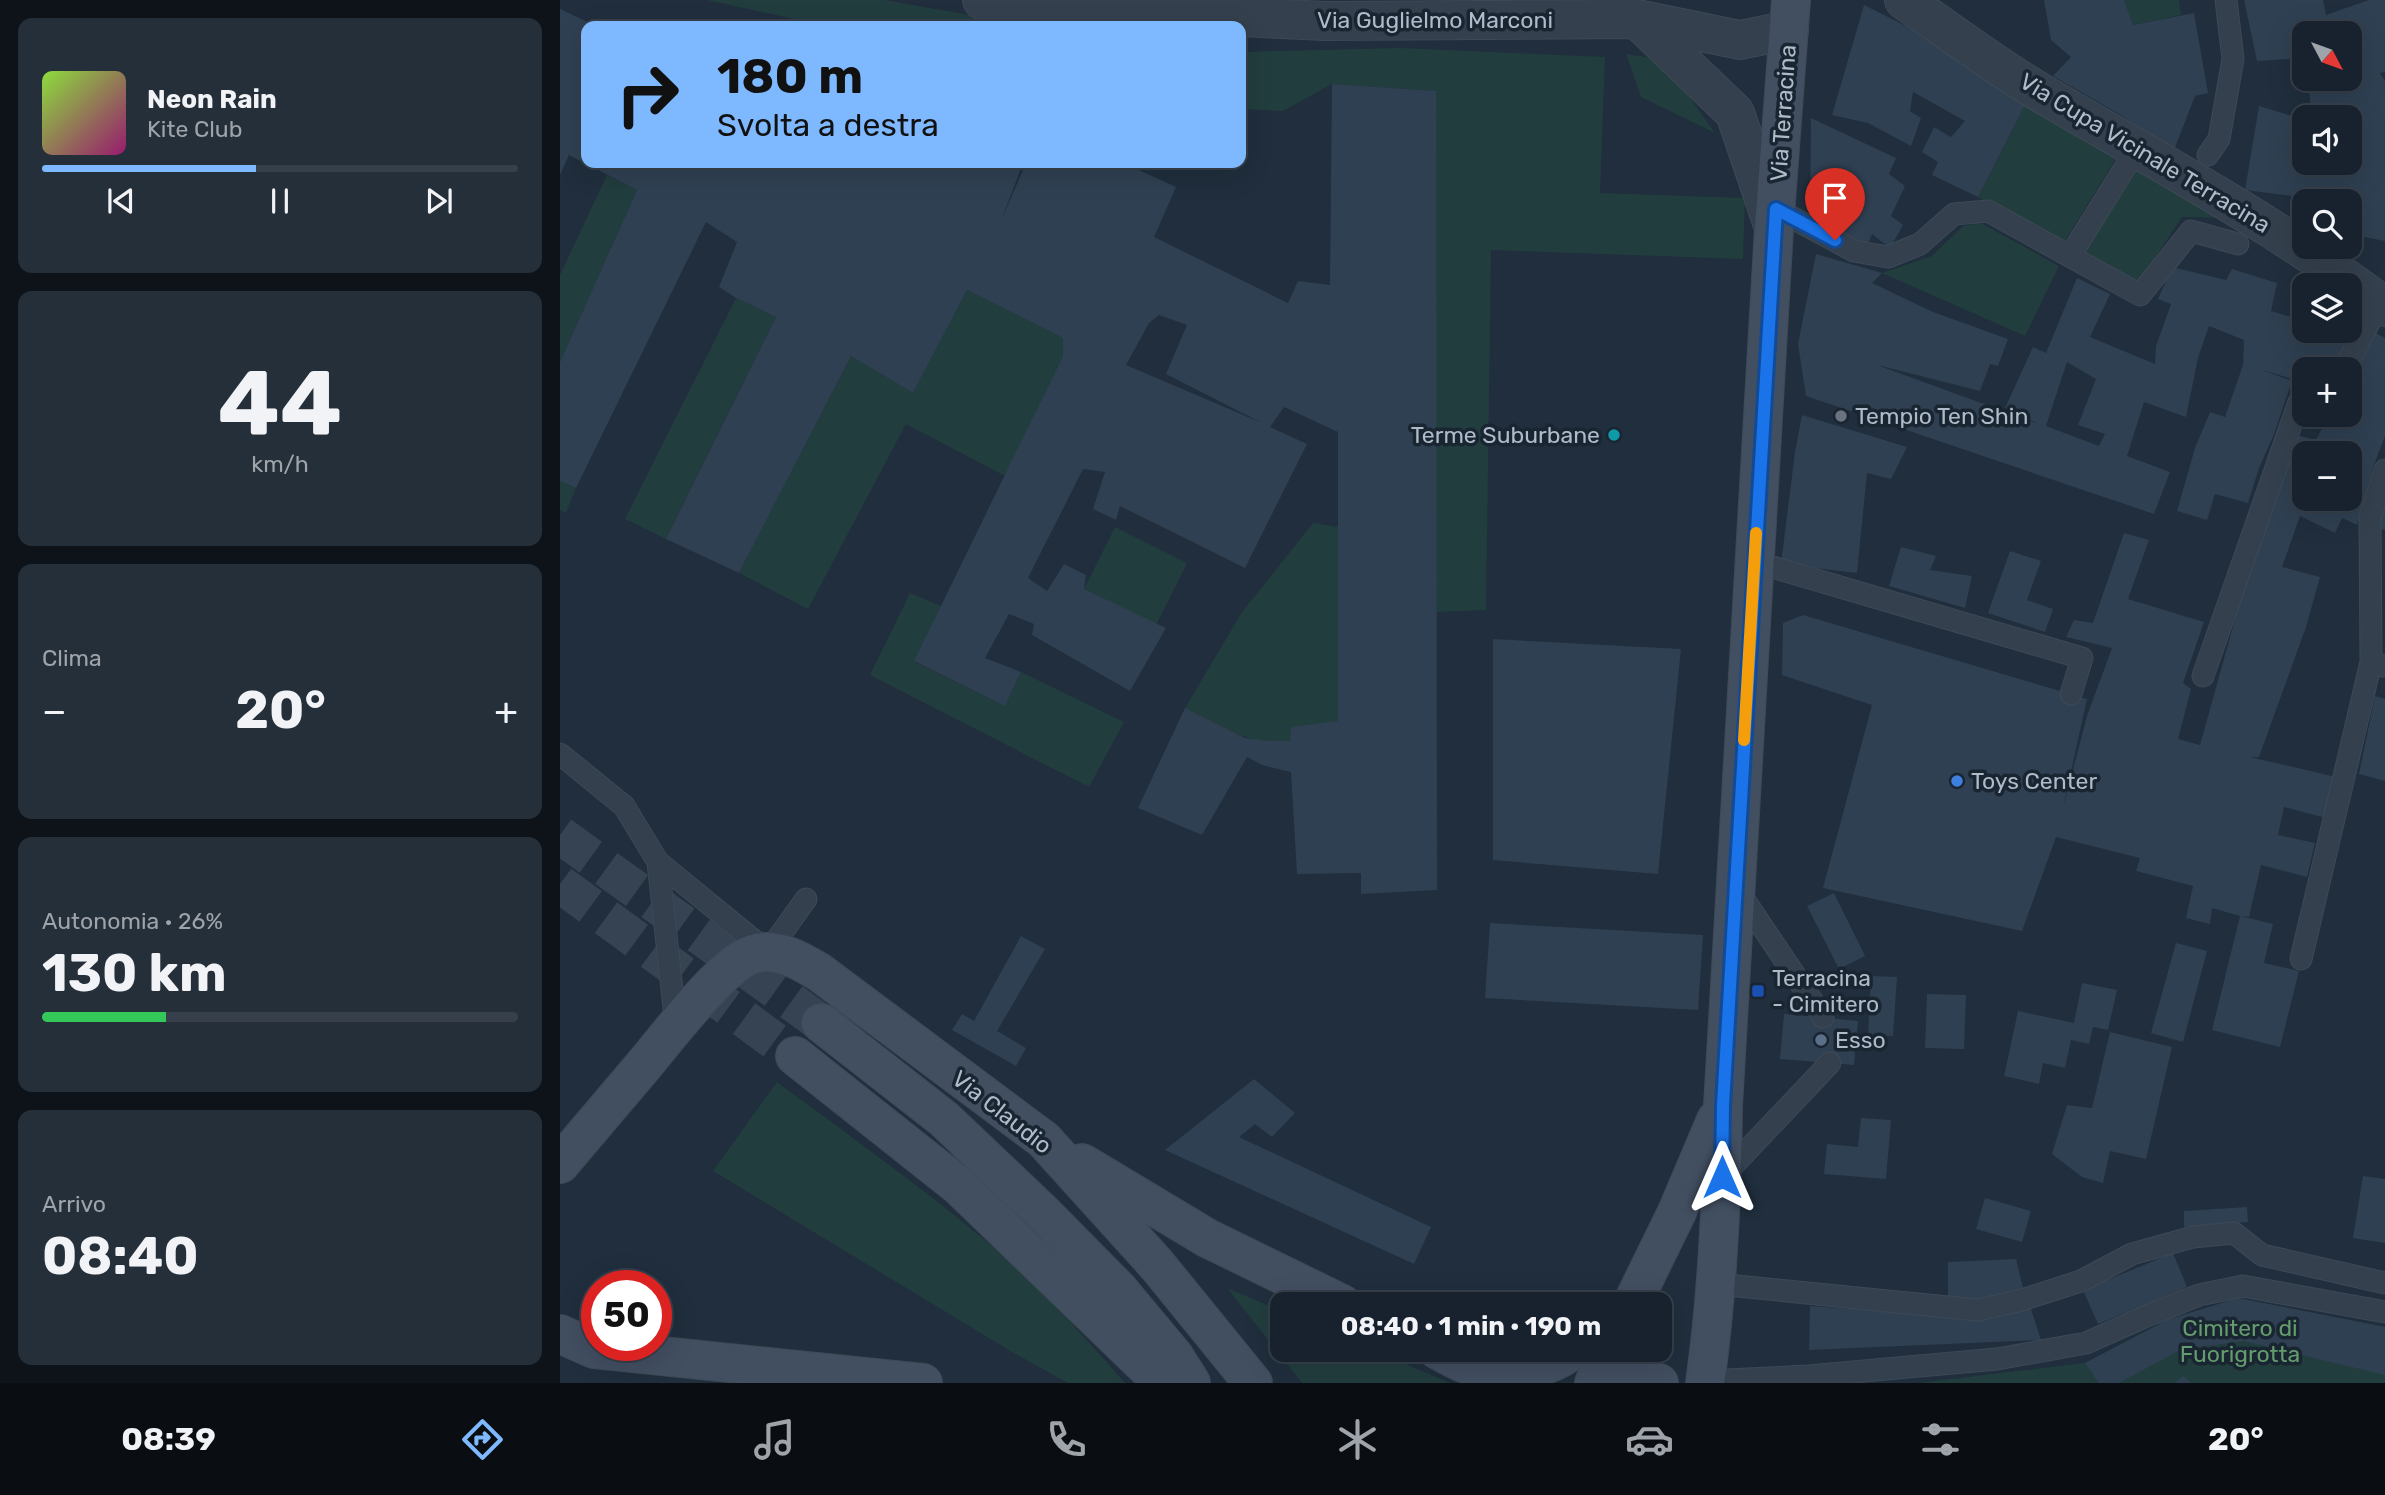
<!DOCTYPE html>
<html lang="it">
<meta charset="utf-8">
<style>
:root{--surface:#18222e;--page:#252f3a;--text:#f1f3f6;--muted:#9fa4aa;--line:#363f4a;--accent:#7eb8ff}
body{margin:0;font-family:Rubik,sans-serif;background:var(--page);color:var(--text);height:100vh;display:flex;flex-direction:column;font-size:26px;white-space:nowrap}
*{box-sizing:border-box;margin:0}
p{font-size:23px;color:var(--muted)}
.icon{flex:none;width:38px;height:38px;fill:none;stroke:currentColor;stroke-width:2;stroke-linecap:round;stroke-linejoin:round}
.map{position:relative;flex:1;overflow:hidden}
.side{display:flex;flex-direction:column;gap:18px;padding:18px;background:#0d1319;width:560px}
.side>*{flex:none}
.guide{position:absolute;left:21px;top:21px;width:665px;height:147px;border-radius:14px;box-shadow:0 7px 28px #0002,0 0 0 2px var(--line);background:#7eb8ff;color:#111;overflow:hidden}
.needle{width:46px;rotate:131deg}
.controls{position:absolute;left:1732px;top:21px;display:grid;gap:14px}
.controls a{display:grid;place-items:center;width:70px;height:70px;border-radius:14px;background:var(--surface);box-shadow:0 7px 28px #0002,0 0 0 2px var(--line);font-size:35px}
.speed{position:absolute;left:21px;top:1270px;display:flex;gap:14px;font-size:35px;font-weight:700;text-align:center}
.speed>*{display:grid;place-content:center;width:91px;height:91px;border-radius:50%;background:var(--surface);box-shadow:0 7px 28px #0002,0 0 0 2px var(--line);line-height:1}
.speed .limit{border:10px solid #d22;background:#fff;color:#111}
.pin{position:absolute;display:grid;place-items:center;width:60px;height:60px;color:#fff;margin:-72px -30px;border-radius:50% 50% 50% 0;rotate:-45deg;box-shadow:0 0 7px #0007}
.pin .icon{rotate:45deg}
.me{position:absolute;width:77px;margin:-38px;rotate:0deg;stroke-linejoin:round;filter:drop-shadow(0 0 5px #0008)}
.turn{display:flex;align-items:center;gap:24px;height:147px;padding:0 21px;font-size:32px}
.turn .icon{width:91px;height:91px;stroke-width:2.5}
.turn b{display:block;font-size:49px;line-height:60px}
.big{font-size:52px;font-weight:700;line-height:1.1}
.side .widget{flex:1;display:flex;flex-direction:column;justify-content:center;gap:10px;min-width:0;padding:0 24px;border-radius:14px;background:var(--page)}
.side .dial{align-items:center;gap:0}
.dial b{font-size:91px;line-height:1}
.song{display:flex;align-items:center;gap:21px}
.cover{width:84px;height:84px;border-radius:10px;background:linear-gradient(135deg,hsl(90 70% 55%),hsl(320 70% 35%))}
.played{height:7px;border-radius:4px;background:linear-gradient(90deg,var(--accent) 45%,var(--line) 45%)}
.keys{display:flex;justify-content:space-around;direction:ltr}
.heat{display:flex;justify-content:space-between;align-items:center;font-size:38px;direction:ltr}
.charge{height:10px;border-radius:5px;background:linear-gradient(90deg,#34c759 26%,var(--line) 0)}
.trip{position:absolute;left:710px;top:1292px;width:402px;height:70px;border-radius:14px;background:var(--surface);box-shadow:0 7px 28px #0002,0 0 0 2px var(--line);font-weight:700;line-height:70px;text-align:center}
.dock{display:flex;height:112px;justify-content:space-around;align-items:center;background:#0a0e12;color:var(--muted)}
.dock .icon{width:49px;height:49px}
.dock .selected{color:var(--accent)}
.dock b{font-size:32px;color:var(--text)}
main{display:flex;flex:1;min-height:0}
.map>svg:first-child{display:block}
.green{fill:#223d3e}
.building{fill:#2f4052;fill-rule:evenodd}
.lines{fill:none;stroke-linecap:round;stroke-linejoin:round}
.secondary-tunnel{stroke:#354352;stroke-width:38;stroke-dasharray:38 19;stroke-linecap:butt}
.lane-casing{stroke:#3d4956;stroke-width:23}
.street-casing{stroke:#3d4956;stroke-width:40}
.secondary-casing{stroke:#3d4956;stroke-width:40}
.lane{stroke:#34404d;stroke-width:21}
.street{stroke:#34404d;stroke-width:38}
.secondary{stroke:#424f61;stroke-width:38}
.route-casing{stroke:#114b97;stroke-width:18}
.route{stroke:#1a73e8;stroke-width:12}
.slow{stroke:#f59e0b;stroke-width:12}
.worship-dot{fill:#6b7280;stroke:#1a2532;stroke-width:2.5}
.culture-dot{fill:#0f9aa8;stroke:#1a2532;stroke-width:2.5}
.shop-dot{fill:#3f7fe0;stroke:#1a2532;stroke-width:2.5}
.transit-dot{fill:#1a4fb4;stroke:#1a2532;stroke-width:2.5}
.service-dot{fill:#5c6f8a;stroke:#1a2532;stroke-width:2.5}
.labels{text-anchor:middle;stroke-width:7;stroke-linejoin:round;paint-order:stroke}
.street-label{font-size:23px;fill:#afbbc9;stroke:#1a2532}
.poi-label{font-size:23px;fill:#afbbc9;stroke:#1a2532;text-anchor:start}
.park-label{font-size:23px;fill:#649c6e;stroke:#1a2532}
</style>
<main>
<section class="side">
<div class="widget">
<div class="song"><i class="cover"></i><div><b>Neon Rain</b><p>Kite Club</p></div></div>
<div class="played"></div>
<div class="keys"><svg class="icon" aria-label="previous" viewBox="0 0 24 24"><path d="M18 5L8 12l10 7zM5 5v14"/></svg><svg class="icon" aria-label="pause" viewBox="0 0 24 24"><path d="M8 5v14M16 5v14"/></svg><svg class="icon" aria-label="next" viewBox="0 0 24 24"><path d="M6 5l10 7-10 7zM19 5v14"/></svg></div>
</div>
<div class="widget dial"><b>44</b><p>km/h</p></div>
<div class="widget"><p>Clima</p>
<div class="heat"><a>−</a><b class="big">20°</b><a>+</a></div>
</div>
<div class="widget"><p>Autonomia · 26%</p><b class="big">130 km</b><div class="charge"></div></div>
<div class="widget"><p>Arrivo</p><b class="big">08:40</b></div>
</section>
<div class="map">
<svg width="1825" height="1383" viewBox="0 0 1825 1383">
<rect width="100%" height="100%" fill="#202e3d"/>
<!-- green -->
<path class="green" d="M 147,0 L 324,0 L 462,24 L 491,26 L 265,26 Z
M 1564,0 L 1619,0 L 1621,15 L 1573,25 Z
M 840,48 L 1045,57 L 1040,193 L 1185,198 L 1183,259 L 931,250 L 926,610 L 876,612 L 876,91 L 772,84 L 723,111 L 681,109 L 681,52 Z
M 1066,54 L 1103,60 L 1155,133 L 1081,97 Z
M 1467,101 L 1558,155 L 1505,241 L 1418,197 Z
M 1580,165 L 1670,218 L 1622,217 L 1578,284 L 1525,252 Z
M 47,175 L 77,190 L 0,362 L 0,275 Z
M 1421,223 L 1499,266 L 1465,336 L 1322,273 L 1372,256 L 1403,226 Z
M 407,290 L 503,338 L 503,356 L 445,476 L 346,424 L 248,609 L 179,573 L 291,356 L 353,393 Z
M 176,298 L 216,317 L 106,539 L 65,519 Z
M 0,481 L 16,488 L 6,513 L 0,510 Z
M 753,523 L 778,527 L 778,721 C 763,727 748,735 733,740 C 696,751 656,723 625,708 L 682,612 Z
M 555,527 L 627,563 L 596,625 L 524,589 Z
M 350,593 L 381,606 L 355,662 L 445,706 L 461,672 L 564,722 L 529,787 L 310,675 Z
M 217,1082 C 289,1135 363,1188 432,1246 C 480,1287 523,1335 565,1383 L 508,1383 L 452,1352 L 153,1171 Z
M 667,1288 L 723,1312 L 723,1349 L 811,1349 L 890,1383 L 742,1383 Z
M 1678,1298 L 1825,1327 L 1825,1383 L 1358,1383 L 1525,1363 L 1607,1320 Z"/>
<!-- building -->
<path class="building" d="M 1484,0 L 1564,0 L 1573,25 L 1634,13 L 1648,93 L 1635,96 L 1614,150 L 1559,114 L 1493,76 L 1511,57 L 1491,40 Z
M 1684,0 L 1763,0 L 1766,15 L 1809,0 L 1825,0 L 1825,72 L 1820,73 L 1825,81 L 1825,241 L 1790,234 L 1790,201 L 1773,201 L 1685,190 L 1699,106 L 1745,120 L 1745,163 L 1790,163 L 1790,117 L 1765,117 L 1766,111 L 1751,108 L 1748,79 L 1790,79 L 1790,33 L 1745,33 L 1745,58 L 1697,61 Z
M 1304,5 L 1368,37 L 1467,101 L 1418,197 L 1372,175 L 1378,162 L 1362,152 L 1374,127 L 1391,137 L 1405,121 L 1353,92 L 1350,111 L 1361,118 L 1351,146 L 1308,123 L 1272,115 Z
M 0,9 L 36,26 L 26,26 L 26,163 L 463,163 L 441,221 L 466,163 L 563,163 L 616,187 L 594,237 L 728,303 L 738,281 L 770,285 L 772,84 L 876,91 L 877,890 L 801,894 L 801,873 L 737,874 L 731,772 L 702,765 L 687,757 L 642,835 L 578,808 L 625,708 L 685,738 L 708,741 L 730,741 L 731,727 L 778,721 L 778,432 L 724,407 L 710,427 L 747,444 L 685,568 L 560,506 L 556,520 L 533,509 L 545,472 L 523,469 L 468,578 L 487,591 L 504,564 L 526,575 L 524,589 L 606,628 L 570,691 L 472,635 L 474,624 L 449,614 L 425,658 L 461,672 L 445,706 L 354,661 L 503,356 L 503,338 L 407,290 L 353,393 L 291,356 L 179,573 L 106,539 L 216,317 L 176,298 L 159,287 L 177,242 L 146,222 L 16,488 L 0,481 L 0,362 L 77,190 L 9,155 L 0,175 ZM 599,315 L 627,325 L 606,374 L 702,423 L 566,365 L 589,323 Z
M 1251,118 L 1336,158 L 1329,174 L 1345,186 L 1331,216 L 1343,225 L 1330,248 L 1312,234 L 1307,246 L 1250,213 Z
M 1256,254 L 1322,273 L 1312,283 L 1373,312 L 1448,339 L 1438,366 L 1430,364 L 1420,391 L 1317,365 L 1479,424 L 1445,408 L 1473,347 L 1486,353 L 1517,278 L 1550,294 L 1530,337 L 1595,364 L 1596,346 L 1611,304 L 1598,299 L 1612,267 L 1666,280 L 1672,269 L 1717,283 L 1711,311 L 1745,321 L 1745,331 L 1777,331 L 1792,335 L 1775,369 L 1745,369 L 1745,383 L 1699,369 L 1732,381 L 1714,434 L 1699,468 L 1688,503 L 1655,494 L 1647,520 L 1617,511 L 1635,448 L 1650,412 L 1665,417 L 1683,365 L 1684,340 L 1649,326 L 1638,358 L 1626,417 L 1584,402 L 1567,456 L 1610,472 L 1594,514 L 1246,396 L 1238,344 ZM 1507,362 L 1536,379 L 1518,425 L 1545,434 L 1539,446 L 1486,426 Z
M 1814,332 L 1825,338 L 1825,436 L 1814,465 L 1797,525 L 1782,518 L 1775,533 L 1740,516 L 1722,567 L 1760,577 L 1746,627 L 1699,757 L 1690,757 L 1776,777 L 1766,818 L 1724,807 L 1718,835 L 1755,843 L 1747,877 L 1701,865 L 1689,917 L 1680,916 L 1713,924 L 1704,963 L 1739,971 L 1720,1047 L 1652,1030 L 1680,916 L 1652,908 L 1650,924 L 1626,918 L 1633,886 L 1576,871 L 1580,858 L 1496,837 L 1462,931 L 1263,888 L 1312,705 L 1222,675 L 1223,623 L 1243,615 L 1527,699 L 1503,808 L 1527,716 L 1552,648 L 1506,637 L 1514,620 L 1533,623 L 1564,533 L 1589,540 L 1568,599 L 1644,622 L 1623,683 L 1631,689 L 1618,739 L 1640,745 L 1679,605 L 1736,435 L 1756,440 L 1769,415 L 1790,415 L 1790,376 ZM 1745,453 L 1790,453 L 1790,499 L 1745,499 Z
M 1242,415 L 1347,447 L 1331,479 L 1307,473 L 1297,573 L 1221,564 L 1235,452 Z
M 1825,503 L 1825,530 L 1817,528 Z
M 1341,547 L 1376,556 L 1370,570 L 1412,576 L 1405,608 L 1329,586 Z
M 1450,551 L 1481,561 L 1467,600 L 1493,609 L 1485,632 L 1428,613 Z
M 933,639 L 1121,649 L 1098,874 L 933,860 Z
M 1815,696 L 1825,699 L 1825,781 L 1799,774 Z
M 1274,893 L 1305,956 L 1279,969 L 1247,906 Z
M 930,923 L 1143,935 L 1138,1010 L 925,998 Z
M 461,936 L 485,949 L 437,1031 L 466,1048 L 456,1066 L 392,1030 L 402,1014 L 414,1021 Z
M 1616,943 L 1647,951 L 1623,1042 L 1591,1033 Z
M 1311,976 L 1337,977 L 1333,1036 L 1308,1035 Z
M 1522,983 L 1557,990 L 1548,1030 L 1533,1027 L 1529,1044 L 1511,1040 L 1505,1068 L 1483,1063 L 1479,1084 L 1444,1076 L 1458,1011 L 1514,1023 Z
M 1367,994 L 1406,995 L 1404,1049 L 1365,1048 Z
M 1224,1014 L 1298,1021 L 1294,1065 L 1220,1059 Z
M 1550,1032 L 1612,1047 L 1586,1159 L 1550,1151 L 1543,1183 L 1522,1177 L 1492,1154 L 1507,1105 L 1532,1108 Z
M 694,1079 L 735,1113 L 712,1137 L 695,1124 L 679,1137 L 871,1227 L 854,1264 L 605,1150 Z
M 1301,1118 L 1331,1120 L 1326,1179 L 1264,1174 L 1267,1144 L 1298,1147 Z
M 1803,1176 L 1825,1179 L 1825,1243 L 1793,1238 Z
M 1425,1198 L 1471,1211 L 1462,1242 L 1416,1229 Z
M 1687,1207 L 1688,1222 L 1624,1227 L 1624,1211 Z
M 1613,1253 L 1627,1287 L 1538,1324 L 1523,1290 Z
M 1456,1259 L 1463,1288 L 1418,1301 L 1388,1298 L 1388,1262 Z
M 1678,1298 L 1825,1327 L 1825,1375 L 1684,1341 L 1620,1350 L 1559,1383 L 1539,1383 L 1525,1363 L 1607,1320 Z
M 1250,1306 L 1421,1318 L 1471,1309 L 1481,1340 L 1249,1350 Z
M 1623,1376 L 1631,1383 L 1614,1383 Z"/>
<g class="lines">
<!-- secondary-tunnel -->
<path class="secondary-tunnel" d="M 0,835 L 261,1023
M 0,884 L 235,1056"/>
<defs>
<path id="lane" d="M 1648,155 L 1659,139 L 1673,59 L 1666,0
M 1216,209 L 1294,251 L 1328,257 L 1360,244 L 1394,214 L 1428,211 L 1580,295 L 1631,231 L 1678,244
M 1510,256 L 1577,148
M 1784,369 L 1820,303
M 1195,562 L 1522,658 L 1511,694
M 1823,666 L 1811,662 L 1810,518 L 1825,470
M 1643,676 L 1739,402 L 1745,404
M 0,754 L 64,806 L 98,862 L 208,952 L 246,899
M 98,862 L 116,1026
M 1179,892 L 1263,1017
M 1741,959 L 1811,662
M 1163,1176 L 1270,1063
M 1157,1284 L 1418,1310 L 1462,1300 L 1521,1281 L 1572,1254 L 1633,1237 L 1674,1233 L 1702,1255 L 1825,1283
M 1145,1381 L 1249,1376 L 1437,1359 L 1526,1343 L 1589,1315 L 1639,1295 L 1683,1286 L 1825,1312"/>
<path id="street" d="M 422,0 L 448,6 L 765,21 L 1077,19 L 1180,40 L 1229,30
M 1344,0 C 1389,31 1434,65 1481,93 C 1597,161 1717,225 1825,307
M 1077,19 L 1175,113 L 1214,228"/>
<path id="secondary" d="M 261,1023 L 384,1119 L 484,1214 L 559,1290 L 614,1356 L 631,1383
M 235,1056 L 399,1186 L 603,1383
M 522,1163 L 647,1238 L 782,1304
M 0,1164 C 28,1131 56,1098 84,1065 C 105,1040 164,962 193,954 C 217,947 239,960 259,972 L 484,1140 L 597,1265 L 693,1383
M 1072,1304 L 1117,1212 L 1156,1120
M 0,1334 L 34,1349 L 363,1383
M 876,1349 C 887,1355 899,1362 911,1366 C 944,1377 987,1371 1014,1349
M 1034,1383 L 1050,1349
M 1059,1383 C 1073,1376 1085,1378 1099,1383
M 1145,1383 C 1158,1290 1162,1199 1163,1106 L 1214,228 L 1231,0"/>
</defs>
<!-- lane casing -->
<use href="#lane" class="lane-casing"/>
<!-- street casing -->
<use href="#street" class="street-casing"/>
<!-- secondary casing -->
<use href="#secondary" class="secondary-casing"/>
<!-- lane -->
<use href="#lane" class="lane"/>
<!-- street -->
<use href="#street" class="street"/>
<!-- secondary -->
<use href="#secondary" class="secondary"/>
</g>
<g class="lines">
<defs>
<path id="route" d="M 1162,1177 L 1163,1105 L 1216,209 L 1275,240"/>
</defs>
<!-- route casing -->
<use href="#route" class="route-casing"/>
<!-- route -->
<use href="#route" class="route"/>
<!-- slow -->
<path class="slow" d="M 1184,740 L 1196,533"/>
</g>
<!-- markers -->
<circle class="worship-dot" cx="1281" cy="416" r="7"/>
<circle class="culture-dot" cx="1054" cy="435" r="7"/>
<circle class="shop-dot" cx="1397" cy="781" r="7"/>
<rect class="transit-dot" x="1191" y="984" width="14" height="14" rx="3.5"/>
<circle class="service-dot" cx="1261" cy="1040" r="7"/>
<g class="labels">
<!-- street labels -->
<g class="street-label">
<text x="875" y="28">Via Guglielmo Marconi</text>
<text transform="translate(1223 113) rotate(-86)" y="8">Via Terracina</text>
<text transform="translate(1585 153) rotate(31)" y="8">Via Cupa Vicinale Terracina</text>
<text transform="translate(442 1112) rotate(38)" y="8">Via Claudio</text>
</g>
<!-- poi labels -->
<g class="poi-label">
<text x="1295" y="424">Tempio Ten Shin</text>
<text x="1040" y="443" text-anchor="end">Terme Suburbane</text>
<text x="1411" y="789">Toys Center</text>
<text x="1212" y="986">Terracina<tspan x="1212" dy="26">- Cimitero</tspan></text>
<text x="1275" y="1048">Esso</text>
</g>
<!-- park labels -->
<g class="park-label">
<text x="1680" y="1336">Cimitero di<tspan x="1680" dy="26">Fuorigrotta</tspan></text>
</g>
</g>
</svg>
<div class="controls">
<a><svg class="needle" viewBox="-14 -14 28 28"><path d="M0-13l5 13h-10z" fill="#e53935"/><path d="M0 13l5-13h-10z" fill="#9fa4aa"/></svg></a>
<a><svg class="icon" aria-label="sound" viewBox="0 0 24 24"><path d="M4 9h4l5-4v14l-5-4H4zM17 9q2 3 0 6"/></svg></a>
<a><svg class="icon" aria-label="search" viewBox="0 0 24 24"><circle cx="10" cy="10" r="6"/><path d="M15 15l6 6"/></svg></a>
<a><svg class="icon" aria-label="layers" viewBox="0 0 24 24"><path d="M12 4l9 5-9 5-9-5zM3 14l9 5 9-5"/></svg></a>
<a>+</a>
<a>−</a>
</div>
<div class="speed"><div class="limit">50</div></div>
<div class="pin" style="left:1275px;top:240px;background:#d93025"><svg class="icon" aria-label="arrive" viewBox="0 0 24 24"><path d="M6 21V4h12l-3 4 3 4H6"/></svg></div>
<svg class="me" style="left:1162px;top:1177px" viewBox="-20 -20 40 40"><path d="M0-17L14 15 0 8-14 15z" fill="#1a73e8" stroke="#fff" stroke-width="4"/></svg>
<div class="trip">08:40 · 1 min · 190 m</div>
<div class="guide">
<div class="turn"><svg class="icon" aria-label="right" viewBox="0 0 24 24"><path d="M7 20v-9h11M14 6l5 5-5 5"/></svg><div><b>180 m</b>Svolta a destra</div></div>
</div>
</div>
</main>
<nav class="dock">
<b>08:39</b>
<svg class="icon selected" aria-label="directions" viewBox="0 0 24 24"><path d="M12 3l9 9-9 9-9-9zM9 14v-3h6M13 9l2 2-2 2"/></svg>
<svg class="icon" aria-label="music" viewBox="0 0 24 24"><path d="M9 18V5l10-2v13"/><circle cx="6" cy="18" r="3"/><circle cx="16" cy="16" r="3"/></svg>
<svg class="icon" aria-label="phone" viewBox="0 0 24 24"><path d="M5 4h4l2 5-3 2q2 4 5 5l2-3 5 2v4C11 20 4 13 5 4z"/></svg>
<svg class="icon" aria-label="climate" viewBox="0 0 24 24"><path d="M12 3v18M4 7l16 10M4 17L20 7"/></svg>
<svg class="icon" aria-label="car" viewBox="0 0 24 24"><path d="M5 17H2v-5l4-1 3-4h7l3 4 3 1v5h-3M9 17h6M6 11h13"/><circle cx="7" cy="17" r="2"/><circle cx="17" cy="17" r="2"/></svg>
<svg class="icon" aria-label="filters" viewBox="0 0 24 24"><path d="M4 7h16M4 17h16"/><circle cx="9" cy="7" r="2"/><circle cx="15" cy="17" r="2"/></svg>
<b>20°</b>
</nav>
